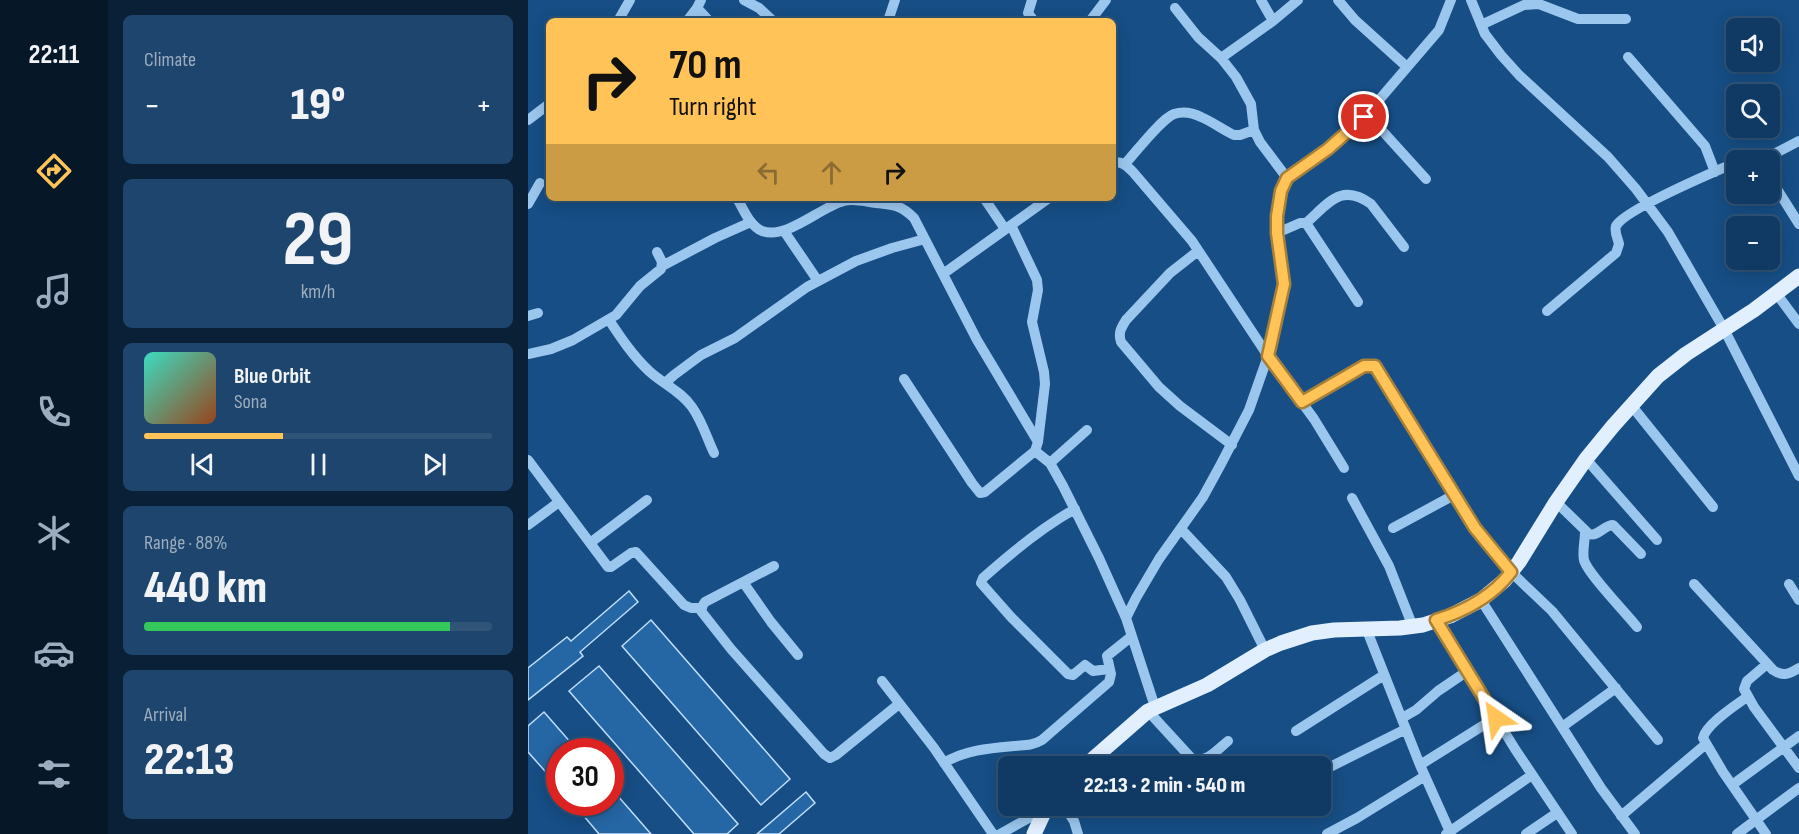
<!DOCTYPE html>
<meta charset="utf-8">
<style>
:root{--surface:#103a64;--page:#1e456d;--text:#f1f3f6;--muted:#9cadbf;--line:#305478;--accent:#ffc357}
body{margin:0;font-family:"Sofia Sans Condensed",sans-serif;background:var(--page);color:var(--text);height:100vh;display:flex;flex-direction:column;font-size:22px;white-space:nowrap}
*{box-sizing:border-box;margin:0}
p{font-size:20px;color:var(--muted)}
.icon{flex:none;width:33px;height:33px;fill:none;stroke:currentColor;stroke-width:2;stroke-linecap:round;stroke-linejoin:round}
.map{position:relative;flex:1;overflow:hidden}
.drawer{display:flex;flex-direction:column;gap:15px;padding:15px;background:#092037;width:420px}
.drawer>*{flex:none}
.hud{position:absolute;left:18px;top:18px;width:570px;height:183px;border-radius:9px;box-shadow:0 3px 15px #0003,0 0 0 2px var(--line);background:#ffc357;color:#111;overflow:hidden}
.controls{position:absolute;left:1198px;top:18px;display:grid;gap:12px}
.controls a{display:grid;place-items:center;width:54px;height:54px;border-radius:9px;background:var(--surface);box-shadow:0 3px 15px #0003,0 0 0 2px var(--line);font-size:30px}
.speed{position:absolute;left:18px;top:738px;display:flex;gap:12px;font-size:30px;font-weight:700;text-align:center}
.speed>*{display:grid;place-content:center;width:78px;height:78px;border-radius:50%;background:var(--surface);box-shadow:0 3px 15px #0003,0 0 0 2px var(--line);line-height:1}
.speed .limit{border:9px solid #d22;background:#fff;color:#111}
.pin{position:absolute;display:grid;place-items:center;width:51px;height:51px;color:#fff;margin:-26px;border:3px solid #fff;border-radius:50%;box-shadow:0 2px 6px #0007}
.me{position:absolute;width:66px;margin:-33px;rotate:328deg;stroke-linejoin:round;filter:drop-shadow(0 0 4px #0008)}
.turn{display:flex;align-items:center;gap:21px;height:126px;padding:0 24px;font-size:27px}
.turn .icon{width:78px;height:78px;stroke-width:2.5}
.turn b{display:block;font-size:42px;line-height:51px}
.lanes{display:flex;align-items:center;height:57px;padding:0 24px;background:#0003;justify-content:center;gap:30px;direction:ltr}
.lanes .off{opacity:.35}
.big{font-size:45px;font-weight:800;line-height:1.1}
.drawer .card{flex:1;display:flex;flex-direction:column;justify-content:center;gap:9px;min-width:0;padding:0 21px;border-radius:9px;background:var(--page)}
.drawer .dial{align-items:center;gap:0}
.dial b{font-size:78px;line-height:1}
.song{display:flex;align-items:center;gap:18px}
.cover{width:72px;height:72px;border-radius:9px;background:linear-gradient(135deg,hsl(170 70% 55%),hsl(20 70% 35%))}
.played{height:6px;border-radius:3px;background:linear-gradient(90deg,var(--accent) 40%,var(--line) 40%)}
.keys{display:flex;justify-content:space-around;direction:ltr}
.heat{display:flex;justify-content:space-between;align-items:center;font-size:33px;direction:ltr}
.charge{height:9px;border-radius:4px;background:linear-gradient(90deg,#34c759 88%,var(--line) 0)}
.trip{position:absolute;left:470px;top:756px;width:333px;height:60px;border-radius:9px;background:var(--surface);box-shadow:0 3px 15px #0003,0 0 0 2px var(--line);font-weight:800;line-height:60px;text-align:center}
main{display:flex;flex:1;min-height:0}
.menu{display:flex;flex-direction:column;width:108px;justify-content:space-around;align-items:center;background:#061728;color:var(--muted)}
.menu .icon{width:42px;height:42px}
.menu .on{color:var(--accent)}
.menu b{font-size:27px;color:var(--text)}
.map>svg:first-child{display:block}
.building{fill:#2566a4;stroke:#c1defa;stroke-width:1.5}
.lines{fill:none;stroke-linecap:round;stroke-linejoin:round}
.minor{stroke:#9bc6ed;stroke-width:10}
.major{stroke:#e1efff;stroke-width:15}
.route-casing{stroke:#a67f39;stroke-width:15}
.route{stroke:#ffc357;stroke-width:10}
</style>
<main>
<nav class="menu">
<b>22:11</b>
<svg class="icon on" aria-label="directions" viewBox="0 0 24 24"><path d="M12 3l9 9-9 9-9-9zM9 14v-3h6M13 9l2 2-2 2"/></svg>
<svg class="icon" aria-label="music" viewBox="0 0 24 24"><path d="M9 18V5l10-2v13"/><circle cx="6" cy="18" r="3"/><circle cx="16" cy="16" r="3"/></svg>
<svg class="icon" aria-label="phone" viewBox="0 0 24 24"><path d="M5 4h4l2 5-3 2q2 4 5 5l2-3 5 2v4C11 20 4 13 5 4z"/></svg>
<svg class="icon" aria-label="climate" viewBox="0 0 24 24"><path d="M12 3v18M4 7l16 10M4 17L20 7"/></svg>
<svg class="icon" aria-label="car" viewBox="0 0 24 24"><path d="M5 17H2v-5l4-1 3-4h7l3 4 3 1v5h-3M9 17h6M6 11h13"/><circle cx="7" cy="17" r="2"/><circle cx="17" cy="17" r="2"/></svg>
<svg class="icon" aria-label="filters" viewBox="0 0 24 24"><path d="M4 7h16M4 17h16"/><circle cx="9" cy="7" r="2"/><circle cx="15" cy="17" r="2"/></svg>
</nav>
<section class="drawer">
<div class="card"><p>Climate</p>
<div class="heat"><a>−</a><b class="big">19°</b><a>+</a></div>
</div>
<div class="card dial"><b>29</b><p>km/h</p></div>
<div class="card">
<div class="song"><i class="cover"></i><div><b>Blue Orbit</b><p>Sona</p></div></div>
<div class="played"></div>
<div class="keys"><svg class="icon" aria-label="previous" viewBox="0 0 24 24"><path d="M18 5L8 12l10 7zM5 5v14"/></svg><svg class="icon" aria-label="pause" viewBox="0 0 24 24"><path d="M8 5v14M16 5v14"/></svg><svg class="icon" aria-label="next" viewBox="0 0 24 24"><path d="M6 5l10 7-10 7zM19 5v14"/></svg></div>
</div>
<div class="card"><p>Range · 88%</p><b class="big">440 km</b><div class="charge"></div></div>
<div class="card"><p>Arrival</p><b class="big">22:13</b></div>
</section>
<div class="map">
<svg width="1271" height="834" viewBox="0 0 1271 834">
<rect width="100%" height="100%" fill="#164e85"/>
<!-- building -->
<path class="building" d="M 101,591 L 110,602 L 52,652 L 55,656 L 0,700 L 0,668 L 39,637 L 43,641 Z
M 123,620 L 262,779 L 233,805 L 94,646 Z
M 71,666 L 210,824 L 199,834 L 166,834 L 41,691 Z
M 16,712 L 51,752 L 32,752 L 32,788 L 0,752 L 0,726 Z
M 82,787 L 123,834 L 71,834 L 44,802 L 82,802 Z
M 278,792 L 287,803 L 251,834 L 229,834 Z"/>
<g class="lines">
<!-- minor -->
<path class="minor" d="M 216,0 L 231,8 L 245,21
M 504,0 L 500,13 L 506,21
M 810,0 L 827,20 L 879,67
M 943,0 L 957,34 L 973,55 L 991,75 L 1080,157 L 1108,189 L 1140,232 L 1196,329 L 1271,476
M 169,8 L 181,21
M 647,8 L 670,37 L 693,58 L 708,77 L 723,104 L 726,130 L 732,142 L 759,178
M 90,21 L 102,0
M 159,21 L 169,8 L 173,0
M 360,21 L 367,0
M 562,21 L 578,0
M 745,21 L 770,0
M 953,25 L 996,5 L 1011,4 L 1050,19 L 1098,19
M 1100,57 L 1177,146 L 1187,172
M 693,58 L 745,21 L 733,0
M 839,114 L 898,179
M 0,120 L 21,104
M 1213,160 L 1222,158 L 1230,160
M 1234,160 L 1271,141
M 585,162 C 594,161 599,166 605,172 L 664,241 L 740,356 L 786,419 L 816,468
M 597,164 C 608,152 633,119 646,114 C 655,111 665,113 673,117 C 685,122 695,130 706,135 L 712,135 L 726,130
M 1242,178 L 1271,224
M 209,198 C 215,209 222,226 234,231 C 259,240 292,207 316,201 C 326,198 338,202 348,203 C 366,205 373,205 386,218 L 449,340 L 510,442
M 456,198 L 477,229
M 0,204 L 12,183
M 778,223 C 800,204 813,182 843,204 L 876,247
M 256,231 L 290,281
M 749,233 L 772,223 L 778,223 L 830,302
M 670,251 L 642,273 L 598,320 C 593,328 590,333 593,342 L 631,387 L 652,406 L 704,445
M 134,266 L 187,238 L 223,222
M 415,274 L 521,198
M 1248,293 L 1271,324
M 1019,311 L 1088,253 L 1091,244 C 1090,239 1086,232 1088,226 C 1096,210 1188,171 1209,162
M 0,316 L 10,313
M 81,320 C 93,338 105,356 121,371 C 135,384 153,391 164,407 C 174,421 179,438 186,453
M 0,354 L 23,349 L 45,340 L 88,315 L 112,286 L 133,269 L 134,262 L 129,252
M 376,379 L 444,483 L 452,493 L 457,492 L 507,451 L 510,442 L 517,384 L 516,372 L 504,322 L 510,290 L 509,280 L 483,225
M 137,383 L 146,375 L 173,355 L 207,338 L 279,287 L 328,261 L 364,248 L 397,239
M 774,402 L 836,366 L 847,366 L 894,445 L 947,528 L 983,572 L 1024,611 L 1130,740
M 1103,405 L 1185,507
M 507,451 L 522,463 L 535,486 L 571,558 L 598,618
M 1058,459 L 1129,540
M 0,460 L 80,567 L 83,567 L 103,553 L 108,552 L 156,605 L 163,608 L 173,608
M 522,463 L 559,430
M 824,498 L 861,566 L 885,627
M 1028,502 L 1061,534 C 1070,537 1076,525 1085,525 L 1113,554
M 547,509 C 513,528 484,552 455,578 L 453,583 L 483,617 L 540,674 L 545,675 L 557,665 L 565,671 L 581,669
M 0,525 L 31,502
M 865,528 L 926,495
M 653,529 L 698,577 L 712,600 L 737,650
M 1057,532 C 1057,541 1054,552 1056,560 C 1059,573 1099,614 1109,627
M 62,543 L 119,500
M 246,566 L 177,602 L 175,605 L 173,611 L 203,649 L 296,754 L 302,758 L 308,755 L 371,704
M 215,582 L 243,622 L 270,655
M 1166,584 L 1245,670 C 1255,677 1261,674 1271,668
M 1261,584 L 1271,600
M 953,600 L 1073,788 L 1107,834
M 908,620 L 987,749 L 1044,834
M 838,628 L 892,765 L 923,834
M 1239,664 L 1219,681 L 1216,689 L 1226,707 L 1271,768
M 354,681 L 406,748 L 465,834
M 1219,697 C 1208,705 1178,724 1175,738 L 1195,772 L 1238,834
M 627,707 L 598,618 L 608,598 L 631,559 L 675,497 L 693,464 L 721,410 L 740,356 L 755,297 L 756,284 L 755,268 L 749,233 L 749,215 L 753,191 L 759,178 L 800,149 L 839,114 L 911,30 L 923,0
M 620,711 L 664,759 C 679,763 689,750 700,741
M 874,718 L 888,710 L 910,691 L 938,672
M 1034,727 L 1088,688
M 768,731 L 856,675
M 416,763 C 436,750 463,748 486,746 C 496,745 504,746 514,740 L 581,682 L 583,674 L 579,656 L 604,636
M 892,765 L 967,718
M 792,772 L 878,729
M 1204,785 L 1271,736
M 536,806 L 546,821 L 550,834
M 1093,816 L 1178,744
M 472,834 L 517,809
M 799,834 L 829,818 L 897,776
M 918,834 L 1004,775
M 998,834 L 1029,813
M 1209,834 L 1271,788"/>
<!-- major -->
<path class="major" d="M 557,766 L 620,711 L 679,685 L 737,650 L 753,643 L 784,633 L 806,630 L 872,628 L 895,625 L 922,616 L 953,600 L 977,580 L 991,562 L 1028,502 L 1058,459 L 1085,426 L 1130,376 L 1158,354 L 1226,310 L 1271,276
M 506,834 L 519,806"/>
</g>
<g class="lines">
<defs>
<path id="route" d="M 836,117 L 800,149 L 759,178 L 753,191 L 749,216 L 749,233 L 756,284 L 740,356 L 774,402 L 836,366 L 847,366 L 947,528 L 983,572 C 964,597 937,611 908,620 L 968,718"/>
</defs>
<!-- route casing -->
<use href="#route" class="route-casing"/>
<!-- route -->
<use href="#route" class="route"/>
</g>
</svg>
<div class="controls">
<a><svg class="icon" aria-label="sound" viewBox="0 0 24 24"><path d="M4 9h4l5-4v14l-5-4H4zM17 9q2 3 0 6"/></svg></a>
<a><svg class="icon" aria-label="search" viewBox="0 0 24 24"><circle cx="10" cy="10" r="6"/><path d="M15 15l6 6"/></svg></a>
<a>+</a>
<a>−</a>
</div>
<div class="speed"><div class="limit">30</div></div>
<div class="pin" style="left:836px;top:117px;background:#d93025"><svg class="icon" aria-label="arrive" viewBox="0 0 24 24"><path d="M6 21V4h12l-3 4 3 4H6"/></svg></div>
<svg class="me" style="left:968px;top:718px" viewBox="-20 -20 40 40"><path d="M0-17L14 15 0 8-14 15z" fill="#ffc357" stroke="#fff" stroke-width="4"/></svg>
<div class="trip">22:13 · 2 min · 540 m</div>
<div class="hud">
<div class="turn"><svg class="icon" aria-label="right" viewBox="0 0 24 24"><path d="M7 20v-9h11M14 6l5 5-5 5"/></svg><div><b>70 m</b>Turn right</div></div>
<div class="lanes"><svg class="icon off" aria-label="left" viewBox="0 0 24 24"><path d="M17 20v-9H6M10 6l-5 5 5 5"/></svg><svg class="icon off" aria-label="ahead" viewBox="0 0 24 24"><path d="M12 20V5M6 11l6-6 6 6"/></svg><svg class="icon" aria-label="right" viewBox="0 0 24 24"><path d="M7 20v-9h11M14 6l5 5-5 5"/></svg></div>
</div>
</div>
</main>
